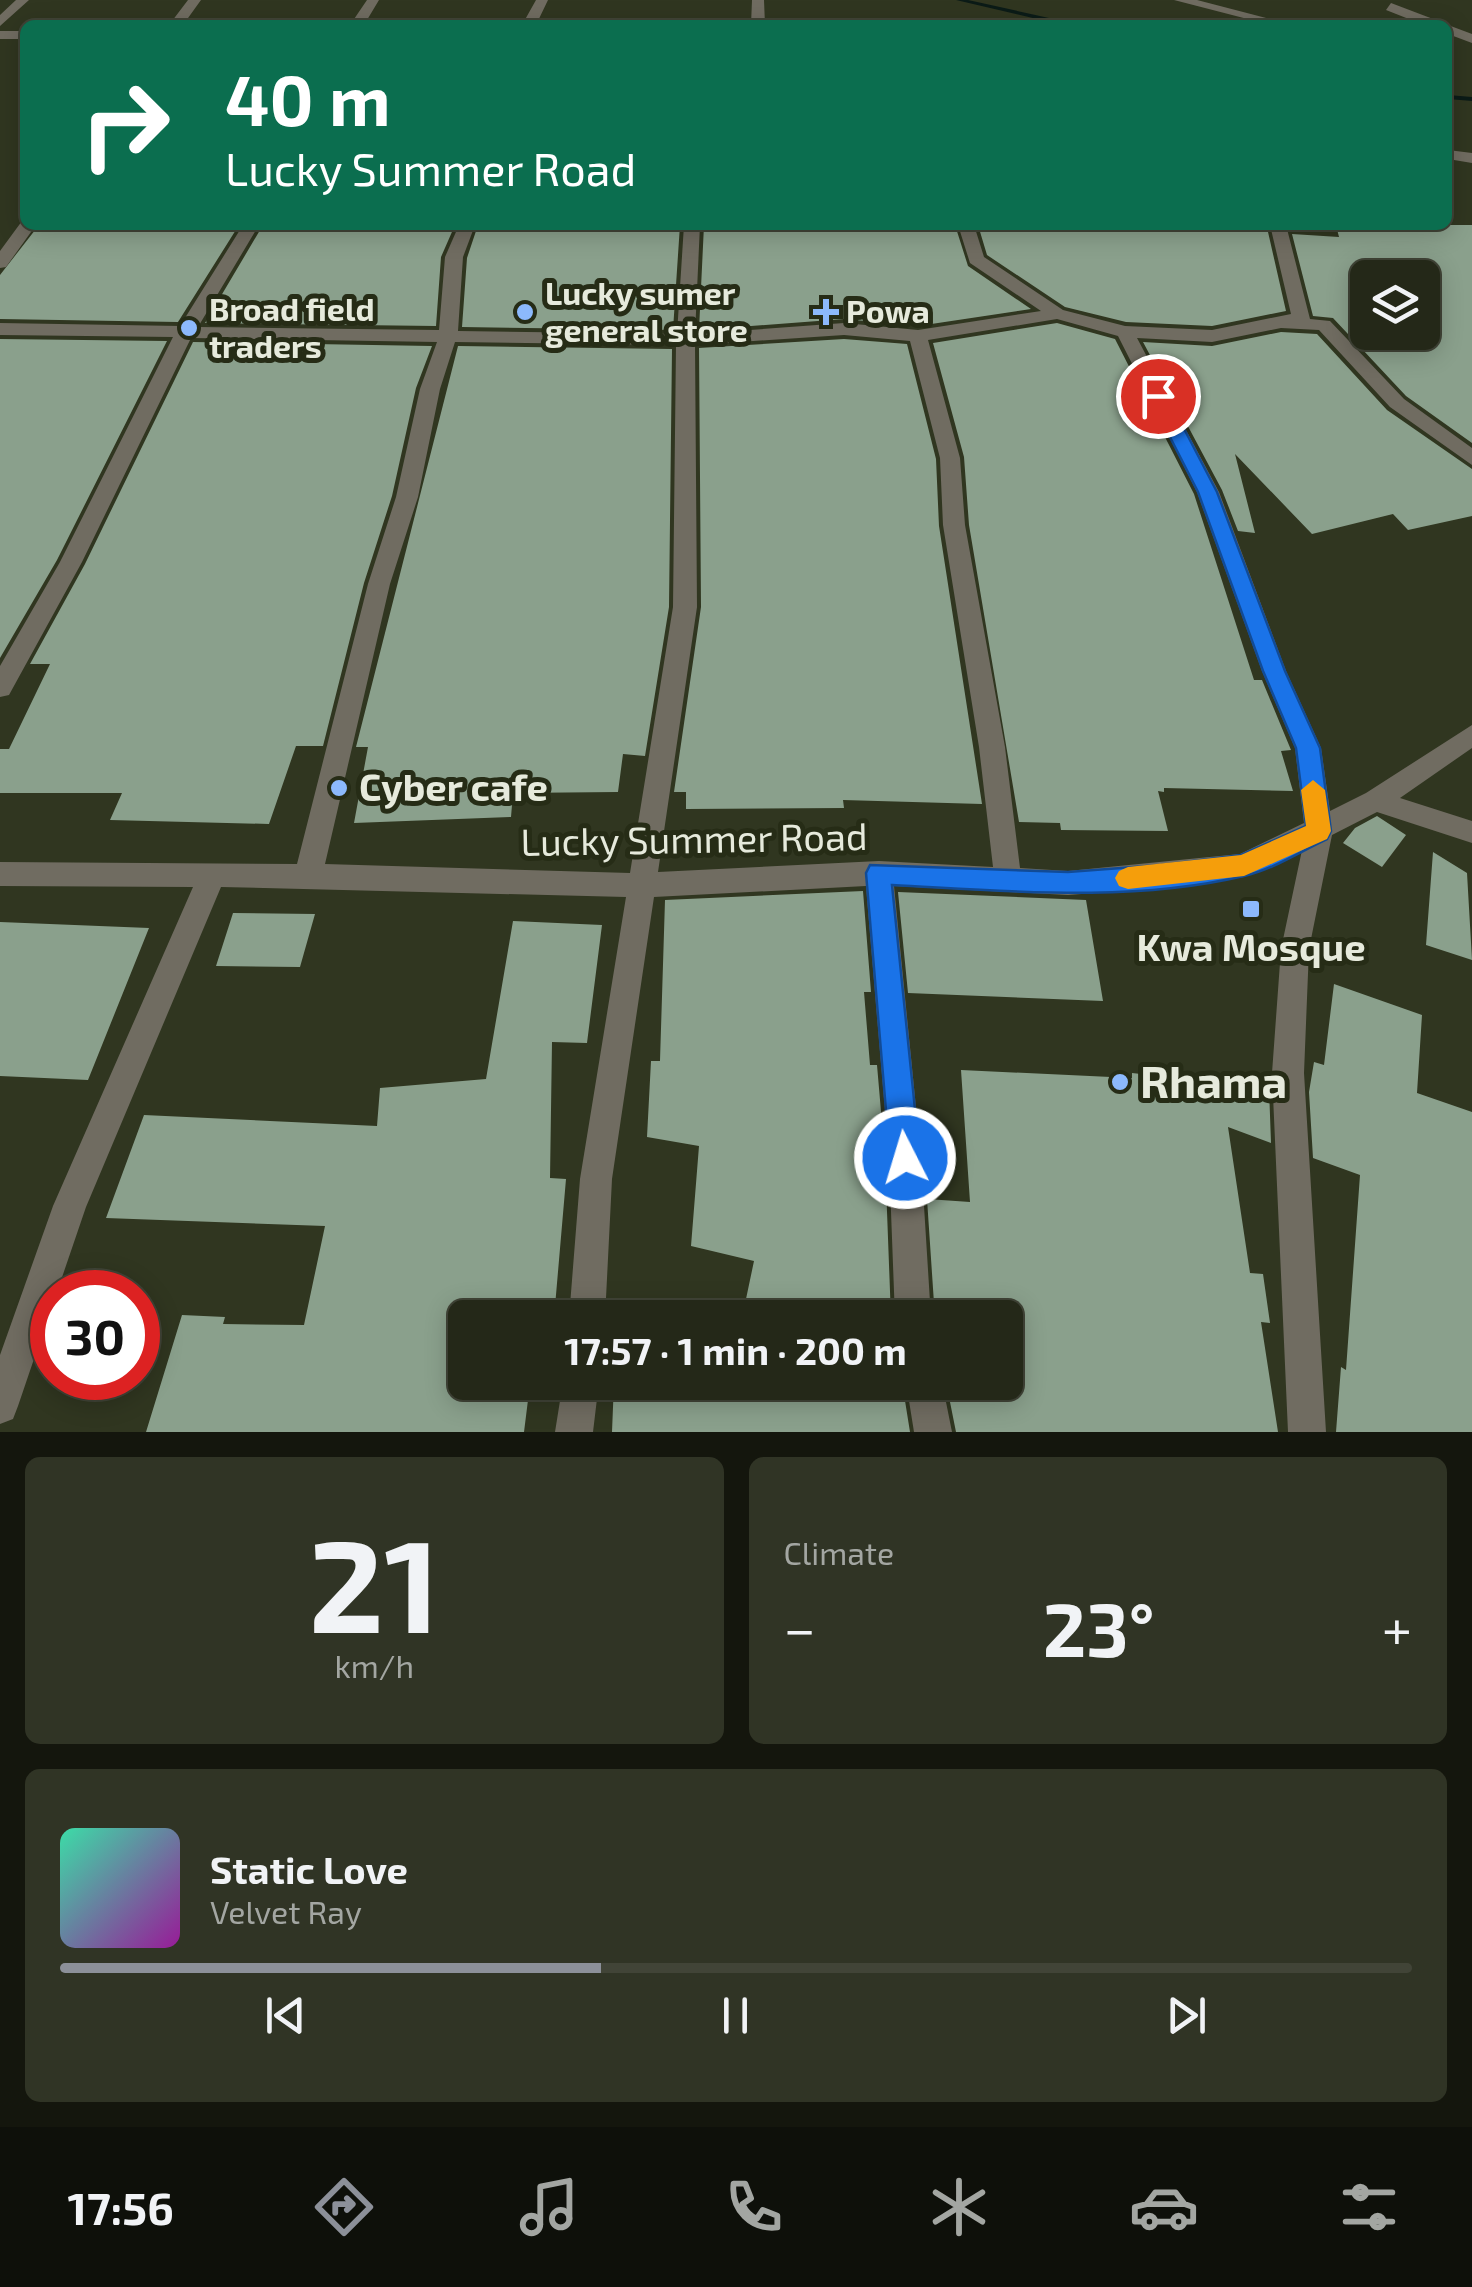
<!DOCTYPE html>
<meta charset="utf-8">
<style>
:root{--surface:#242818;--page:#303425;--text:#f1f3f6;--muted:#a3a6a2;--line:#414437;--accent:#8c9099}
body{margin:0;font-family:"Exo 2",sans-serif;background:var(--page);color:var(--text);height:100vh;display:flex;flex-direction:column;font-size:38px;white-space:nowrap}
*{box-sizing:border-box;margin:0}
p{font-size:32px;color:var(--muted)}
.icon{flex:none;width:55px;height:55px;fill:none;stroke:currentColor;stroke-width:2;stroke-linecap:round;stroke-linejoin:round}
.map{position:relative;height:1432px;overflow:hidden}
.panel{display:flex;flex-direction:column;gap:25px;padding:25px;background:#14160d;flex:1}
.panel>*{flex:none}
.top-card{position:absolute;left:20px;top:20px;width:1432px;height:210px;border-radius:15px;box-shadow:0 5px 25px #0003,0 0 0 2px var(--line);background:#0b6e4f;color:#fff;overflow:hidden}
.tools{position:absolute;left:1350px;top:260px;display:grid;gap:20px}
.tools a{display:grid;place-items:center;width:90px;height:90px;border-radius:15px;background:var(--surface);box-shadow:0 5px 25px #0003,0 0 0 2px var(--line);font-size:50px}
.speed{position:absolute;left:30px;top:1270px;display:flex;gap:20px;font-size:50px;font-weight:700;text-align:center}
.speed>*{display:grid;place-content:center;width:130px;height:130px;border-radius:50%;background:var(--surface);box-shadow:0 5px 25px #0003,0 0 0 2px var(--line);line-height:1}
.speed .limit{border:15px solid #d22;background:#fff;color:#111}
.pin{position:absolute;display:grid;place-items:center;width:85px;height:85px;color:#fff;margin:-42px;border:5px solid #fff;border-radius:50%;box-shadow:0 2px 10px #0007}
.me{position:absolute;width:110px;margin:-55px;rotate:355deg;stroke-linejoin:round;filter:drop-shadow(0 0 8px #0008)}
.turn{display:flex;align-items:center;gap:35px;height:210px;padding:0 40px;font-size:45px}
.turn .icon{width:130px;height:130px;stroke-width:2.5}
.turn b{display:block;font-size:70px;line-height:85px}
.big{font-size:75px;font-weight:700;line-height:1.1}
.panel .card{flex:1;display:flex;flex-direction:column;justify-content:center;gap:15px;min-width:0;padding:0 35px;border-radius:15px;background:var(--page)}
.panel .dial{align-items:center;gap:0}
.dial b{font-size:130px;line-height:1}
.song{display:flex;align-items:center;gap:30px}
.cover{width:120px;height:120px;border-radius:15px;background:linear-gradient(135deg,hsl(160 70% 55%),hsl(300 70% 35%))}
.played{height:10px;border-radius:5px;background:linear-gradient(90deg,var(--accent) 40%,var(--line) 40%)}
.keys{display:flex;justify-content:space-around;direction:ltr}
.heat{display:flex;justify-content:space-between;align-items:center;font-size:55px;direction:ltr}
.panel .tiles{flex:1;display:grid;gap:25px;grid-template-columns:1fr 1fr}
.card:last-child{grid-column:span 2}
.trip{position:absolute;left:448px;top:1300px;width:575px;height:100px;border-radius:15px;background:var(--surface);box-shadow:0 5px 25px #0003,0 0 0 2px var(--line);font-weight:700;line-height:100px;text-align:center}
.tab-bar{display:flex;height:160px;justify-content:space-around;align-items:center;background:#0e100a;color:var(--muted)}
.tab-bar .icon{width:70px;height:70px}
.tab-bar .on{color:var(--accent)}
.tab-bar b{font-size:45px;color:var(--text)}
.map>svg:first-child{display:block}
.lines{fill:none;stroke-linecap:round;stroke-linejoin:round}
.stream{fill:#0b1b17;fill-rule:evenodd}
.building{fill:#8aa08c;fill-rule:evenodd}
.minor{fill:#706c61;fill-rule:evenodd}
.route{fill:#1a73e8;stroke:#114b97;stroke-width:2.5}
.slow{fill:#f59e0b}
.poi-dot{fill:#8cb9fc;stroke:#262c16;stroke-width:4}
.labels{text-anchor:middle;stroke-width:10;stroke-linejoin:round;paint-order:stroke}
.far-poi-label{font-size:32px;font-weight:bold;fill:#e6eadc;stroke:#262c16;text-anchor:start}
.poi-label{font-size:38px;font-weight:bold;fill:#e6eadc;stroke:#262c16;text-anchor:start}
.street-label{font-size:38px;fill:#e6eadc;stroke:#262c16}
.near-poi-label{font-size:45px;font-weight:bold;fill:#e6eadc;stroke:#262c16;text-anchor:start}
</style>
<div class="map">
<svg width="1472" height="1432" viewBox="0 0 1472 1432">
<rect width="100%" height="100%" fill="#303620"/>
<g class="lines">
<!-- stream -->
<path class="stream" d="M 956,0 L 968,0 L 1058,20 L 1138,19 L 1150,25 L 1058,24 Z
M 1448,95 L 1472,97 L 1472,101 L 1448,99 Z"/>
</g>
<!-- building -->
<path class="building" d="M 39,225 L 239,225 L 178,322 L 0,319 L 0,275 Z
M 263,225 L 455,225 L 441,257 L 436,326 L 205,323 Z
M 478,225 L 680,225 L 673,330 L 462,327 L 467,258 Z
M 704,225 L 955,225 L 968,266 L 1031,309 L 918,326 L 844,319 L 699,330 Z
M 978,225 L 1257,225 L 1259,231 L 1268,232 L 1286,311 L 1212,326 L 1126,322 L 1065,307 L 987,255 Z
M 1336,225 L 1472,225 L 1472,443 L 1406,396 L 1333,318 L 1313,316 L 1292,234 L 1339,237 ZM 1368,278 L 1422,278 L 1422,332 L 1368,332 Z
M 1057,323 L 1115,339 L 1194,494 L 1254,680 L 1262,680 L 1291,750 L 1281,751 L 1293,791 L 1164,788 L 1164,792 L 1158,791 L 1168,831 L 1061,830 L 1060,823 L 1019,822 L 969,525 L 964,457 L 933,343 Z
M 1281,332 L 1317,334 L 1387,410 L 1472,469 L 1472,516 L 1408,530 L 1393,514 L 1312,534 L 1235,454 L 1255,533 L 1238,531 L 1222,490 L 1143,342 L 1212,346 Z
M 0,339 L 167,341 L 57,560 L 0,658 Z
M 844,339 L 907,344 L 936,459 L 939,526 L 982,804 L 843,800 L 844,808 L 686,809 L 686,792 L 674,792 L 701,607 L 699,348 Z
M 193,342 L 432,346 L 416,388 L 392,496 L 364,583 L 323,746 L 296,746 L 269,824 L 110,820 L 122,793 L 0,793 L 0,749 L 9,749 L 50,664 L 30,664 L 85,564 Z
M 458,346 L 672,349 L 669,607 L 645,756 L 623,754 L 618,792 L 513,793 L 511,817 L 354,823 L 368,747 L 356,747 Z
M 1377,816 L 1406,835 L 1382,867 L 1343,843 L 1355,828 Z
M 1433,852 L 1467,873 L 1472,960 L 1426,945 Z
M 863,891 L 871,992 L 864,992 L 870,1065 L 877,1065 L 885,1158 L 891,1318 L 742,1318 L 754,1261 L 691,1246 L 699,1146 L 647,1137 L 651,1061 L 660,1061 L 665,900 Z
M 898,892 L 1086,900 L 1103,1001 L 908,993 Z
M 233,913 L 315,914 L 300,967 L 216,966 Z
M 513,921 L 602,925 L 587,1043 L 552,1042 L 550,1178 L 566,1179 L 554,1318 L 465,1318 L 465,1390 L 529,1392 L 524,1432 L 146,1432 L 182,1315 L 225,1317 L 223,1324 L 304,1325 L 325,1226 L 106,1218 L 144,1115 L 377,1126 L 380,1088 L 486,1079 Z
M 0,922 L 149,928 L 88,1080 L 0,1076 Z
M 1334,984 L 1422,1015 L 1417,1093 L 1472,1112 L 1472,1432 L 1336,1432 L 1341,1367 L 1346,1370 L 1360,1175 L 1313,1158 L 1309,1092 L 1314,1062 L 1324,1065 Z
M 961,1070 L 1132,1078 L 1132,1073 L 1269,1088 L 1271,1143 L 1228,1127 L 1250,1273 L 1263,1274 L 1270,1323 L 1261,1322 L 1278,1432 L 956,1432 L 946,1382 L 1005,1382 L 1005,1318 L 935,1318 L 927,1199 L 970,1202 Z
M 614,1382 L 902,1382 L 910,1432 L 612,1432 Z"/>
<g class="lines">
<!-- minor -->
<path class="minor" d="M 16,0 L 29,0 L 0,26 L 0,15 Z
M 188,0 L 201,0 L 183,25 L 169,25 Z
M 367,0 L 379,0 L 364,25 L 350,25 Z
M 536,0 L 548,0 L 536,25 L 522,25 Z
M 752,0 L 764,0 L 765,25 L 751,25 Z
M 1174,0 L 1197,0 L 1270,19 L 1263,23 Z
M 1391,3 L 1441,22 L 1443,25 L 1424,25 L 1386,10 Z
M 1448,25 L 1472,34 L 1472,43 L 1448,34 Z
M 0,31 L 25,31 L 25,39 L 0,39 Z
M 1448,150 L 1472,153 L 1472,163 L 1448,159 Z
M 22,221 L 36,225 L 6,267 L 0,268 L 0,251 Z
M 243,225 L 259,225 L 198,327 L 439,330 L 445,257 L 459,225 L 475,225 L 463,257 L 458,331 L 677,334 L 684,225 L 700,225 L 695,334 L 844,323 L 918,330 L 1041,311 L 970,263 L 958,225 L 974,225 L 984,257 L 1063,310 L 1125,326 L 1212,330 L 1291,314 L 1270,225 L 1286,225 L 1310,319 L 1330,321 L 1404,399 L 1472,448 L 1472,465 L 1390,407 L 1319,330 L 1281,328 L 1212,342 L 1137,338 L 1219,492 L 1286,671 L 1321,748 L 1330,811 L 1366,793 L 1472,725 L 1472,748 L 1400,798 L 1472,821 L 1472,843 L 1377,812 L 1332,835 L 1309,949 L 1304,1073 L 1326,1432 L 1288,1432 L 1272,1073 L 1281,949 L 1302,850 L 1244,877 L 1161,888 L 1068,895 L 894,886 L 921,1158 L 931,1318 L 895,1318 L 889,1158 L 866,886 L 654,897 L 612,1179 L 605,1318 L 569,1318 L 580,1179 L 626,897 L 221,887 L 86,1207 L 57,1292 L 52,1292 L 52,1306 L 18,1406 L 13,1419 L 0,1424 L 0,1355 L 53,1206 L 193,887 L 0,886 L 0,862 L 297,864 L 368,584 L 396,497 L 420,389 L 437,342 L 191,338 L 82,562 L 9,695 L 0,697 L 0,666 L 60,562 L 173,337 L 0,335 L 0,323 L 180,326 ZM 1057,319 L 1118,336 L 1197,492 L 1262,671 L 1295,748 L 1304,823 L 1240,854 L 1068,871 L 1020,868 L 1005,747 L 965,525 L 960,458 L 928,340 ZM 844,335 L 910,341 L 940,458 L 943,525 L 979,747 L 993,867 L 879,861 L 658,872 L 697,607 L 695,345 ZM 455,342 L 676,345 L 673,607 L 630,873 L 325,864 L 390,584 L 418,497 L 440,389 Z
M 563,1382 L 599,1382 L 593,1432 L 555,1432 Z
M 906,1382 L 942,1382 L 952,1432 L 914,1432 Z"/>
</g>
<!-- route -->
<path class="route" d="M 1152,392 L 1167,396 L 1217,492 L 1285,671 L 1320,748 L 1331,831 L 1327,839 C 1301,851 1272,870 1244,876 C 1129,903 1008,891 892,885 L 920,1158 L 915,1169 L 905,1173 L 894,1169 L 890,1158 L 866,873 L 870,865 L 1068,872 L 1161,865 L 1241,855 L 1306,826 L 1296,748 L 1263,671 L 1198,492 L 1149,396 Z"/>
<!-- slow -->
<path class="slow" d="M 1313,780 L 1325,790 L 1331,831 L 1327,839 L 1244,876 L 1128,889 L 1119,886 L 1115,878 L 1119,871 L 1128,867 L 1241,855 L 1306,826 L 1301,790 Z"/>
<!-- markers -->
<g class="poi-dot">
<circle cx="525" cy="312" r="10"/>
<path d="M821 297h10v10h10v10h-10v10h-10v-10h-10v-10h10z"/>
<circle cx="189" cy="328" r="10"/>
<circle cx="339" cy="788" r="10"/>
<rect x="1241" y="899" width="20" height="20" rx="5"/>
<circle cx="1120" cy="1082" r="10"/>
</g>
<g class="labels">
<!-- far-poi labels -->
<g class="far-poi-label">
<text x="545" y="305">Lucky sumer<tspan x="545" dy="37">general store</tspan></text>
<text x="209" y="321">Broad field<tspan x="209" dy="37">traders</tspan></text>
<text x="846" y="323">Powa</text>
</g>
<!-- poi labels -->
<g class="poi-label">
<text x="359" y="801">Cyber cafe</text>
<text x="1251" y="961" text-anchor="middle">Kwa Mosque</text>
</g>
<!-- street labels -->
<g class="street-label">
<text transform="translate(694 840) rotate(-1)" y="13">Lucky Summer Road</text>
</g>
<!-- near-poi labels -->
<g class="near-poi-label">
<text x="1140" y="1098">Rhama</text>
</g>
</g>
</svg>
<div class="tools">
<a><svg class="icon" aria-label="layers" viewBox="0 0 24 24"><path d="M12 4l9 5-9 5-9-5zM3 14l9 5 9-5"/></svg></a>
</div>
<div class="speed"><div class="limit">30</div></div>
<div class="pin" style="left:1158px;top:396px;background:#d93025"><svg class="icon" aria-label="arrive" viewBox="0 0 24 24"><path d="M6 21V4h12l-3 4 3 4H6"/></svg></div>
<svg class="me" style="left:905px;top:1158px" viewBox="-20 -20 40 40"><circle r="17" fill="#1a73e8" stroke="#fff" stroke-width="3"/><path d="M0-11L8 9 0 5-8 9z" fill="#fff"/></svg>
<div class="trip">17:57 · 1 min · 200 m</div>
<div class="top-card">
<div class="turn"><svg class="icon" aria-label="right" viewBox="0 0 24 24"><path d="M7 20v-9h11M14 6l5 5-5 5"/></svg><div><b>40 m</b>Lucky Summer Road</div></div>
</div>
</div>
<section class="panel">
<div class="tiles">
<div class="card dial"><b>21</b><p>km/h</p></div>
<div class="card"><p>Climate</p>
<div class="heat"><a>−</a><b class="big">23°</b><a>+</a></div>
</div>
<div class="card">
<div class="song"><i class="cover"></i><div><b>Static Love</b><p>Velvet Ray</p></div></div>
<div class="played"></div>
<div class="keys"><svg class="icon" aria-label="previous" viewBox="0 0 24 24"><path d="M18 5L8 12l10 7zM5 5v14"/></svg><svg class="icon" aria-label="pause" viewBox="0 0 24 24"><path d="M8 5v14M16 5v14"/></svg><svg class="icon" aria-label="next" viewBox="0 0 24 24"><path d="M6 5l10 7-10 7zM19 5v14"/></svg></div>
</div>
</div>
</section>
<nav class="tab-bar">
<b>17:56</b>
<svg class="icon on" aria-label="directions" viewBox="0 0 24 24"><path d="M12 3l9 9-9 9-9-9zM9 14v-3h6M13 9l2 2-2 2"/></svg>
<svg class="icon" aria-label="music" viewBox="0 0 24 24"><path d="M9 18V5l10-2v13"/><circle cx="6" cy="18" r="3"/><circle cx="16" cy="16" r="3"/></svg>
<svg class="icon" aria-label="phone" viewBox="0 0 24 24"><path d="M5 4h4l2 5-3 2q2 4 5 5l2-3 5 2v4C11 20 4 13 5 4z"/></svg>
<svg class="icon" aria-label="climate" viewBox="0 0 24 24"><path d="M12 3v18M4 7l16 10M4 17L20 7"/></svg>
<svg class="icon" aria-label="car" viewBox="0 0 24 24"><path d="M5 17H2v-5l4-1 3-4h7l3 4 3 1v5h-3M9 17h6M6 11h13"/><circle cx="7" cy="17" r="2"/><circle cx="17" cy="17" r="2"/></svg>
<svg class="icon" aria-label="filters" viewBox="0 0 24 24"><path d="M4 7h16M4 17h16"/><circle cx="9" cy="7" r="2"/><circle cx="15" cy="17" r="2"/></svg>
</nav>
